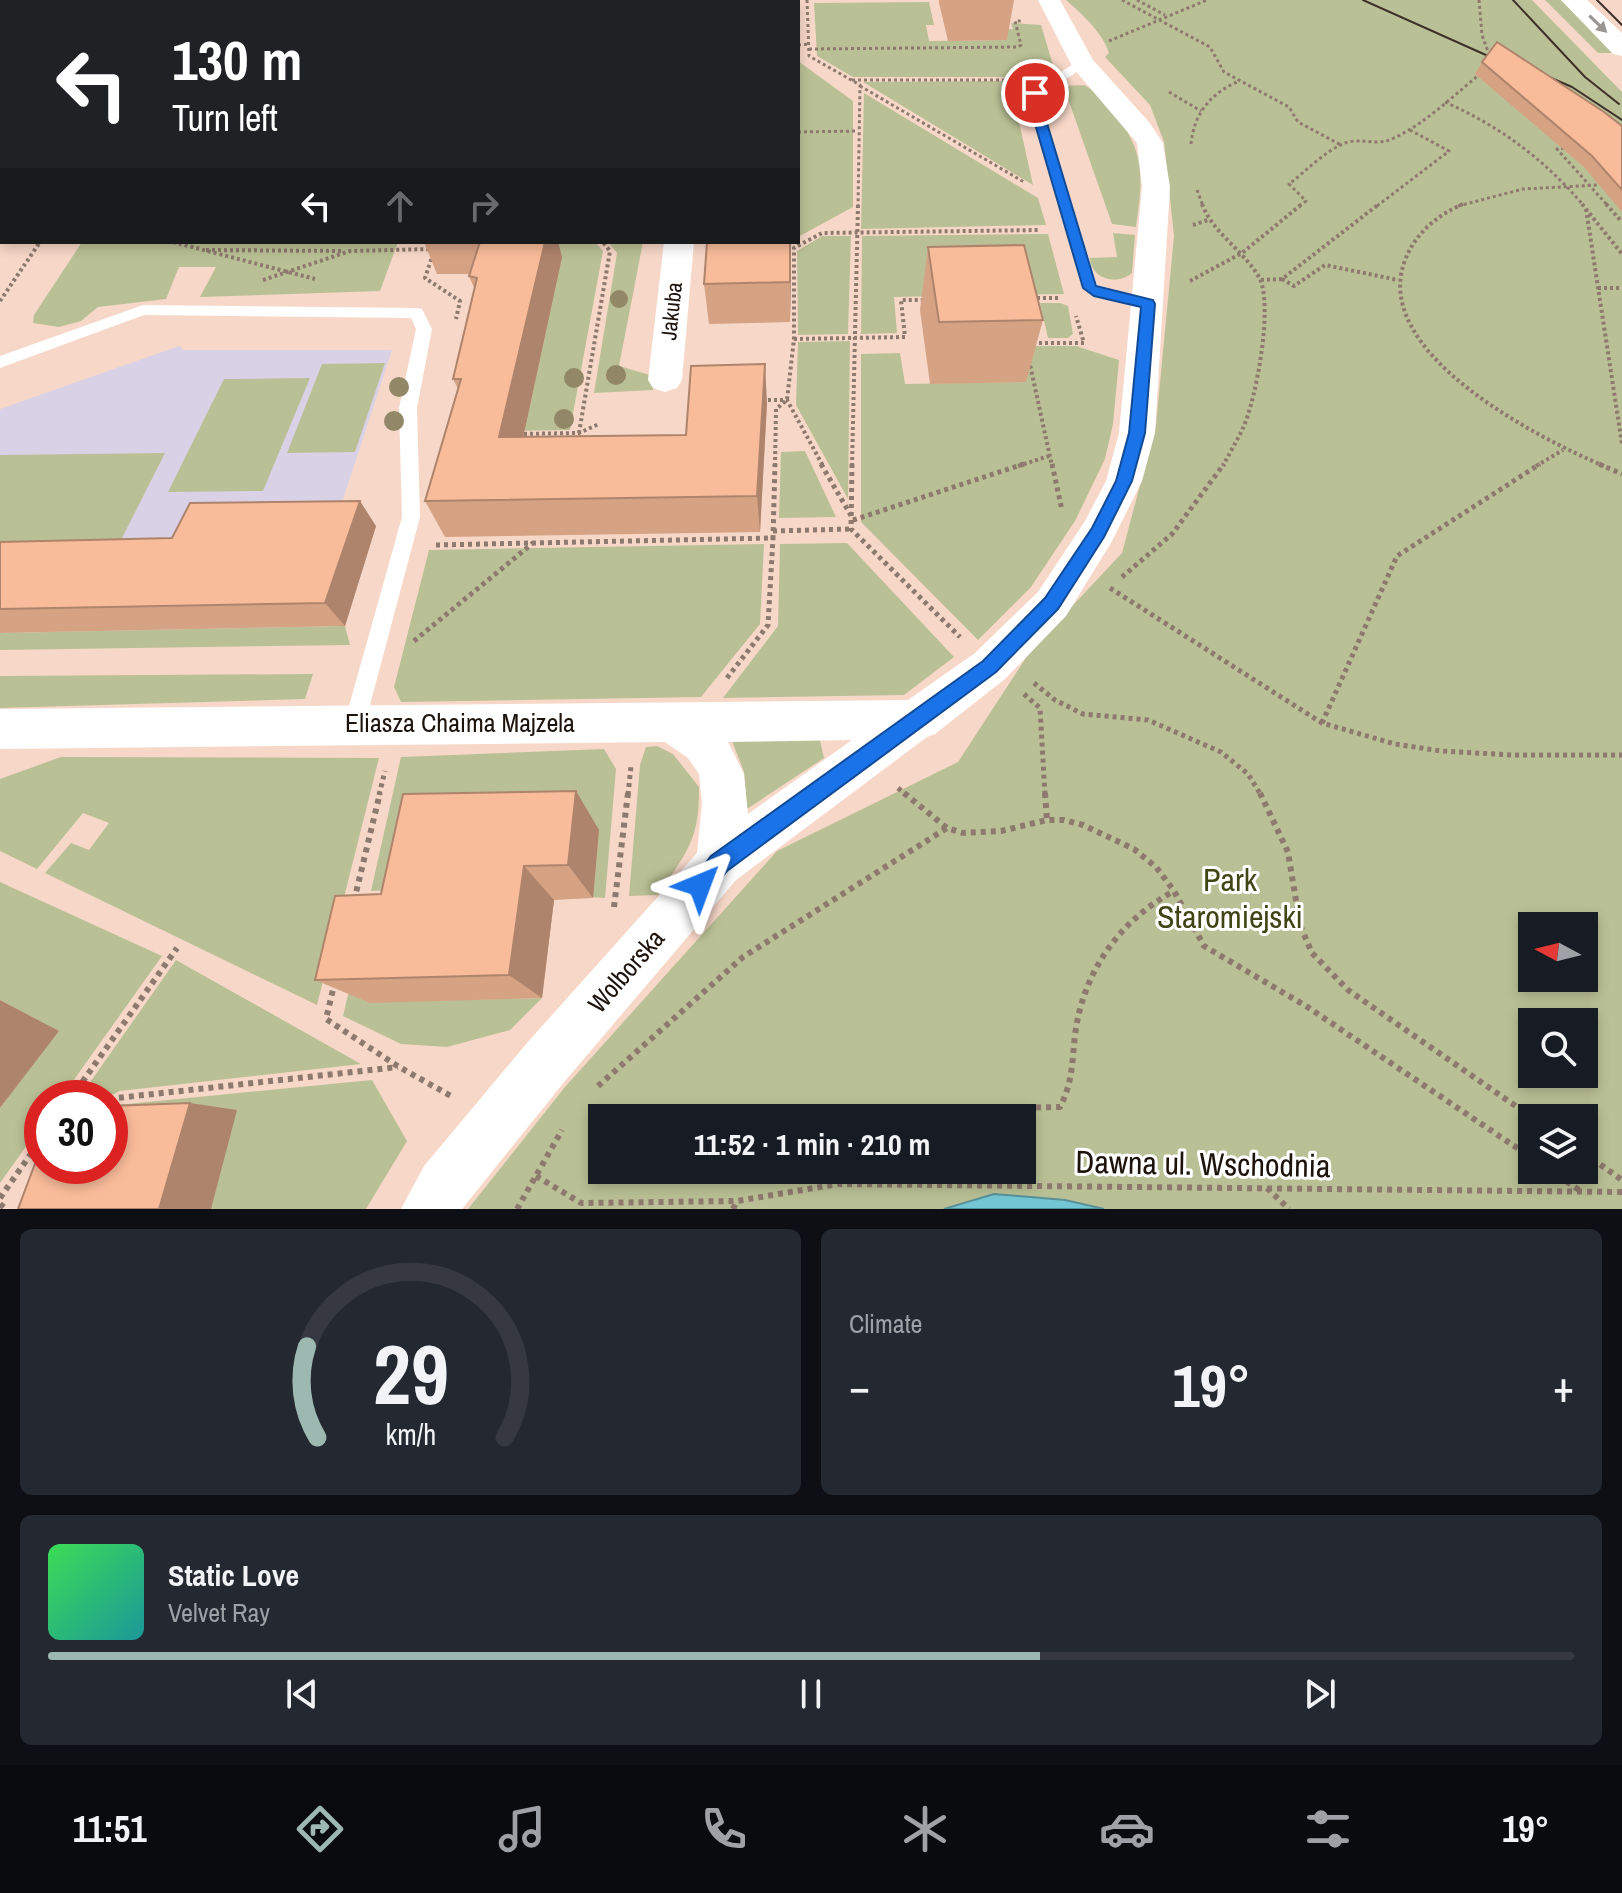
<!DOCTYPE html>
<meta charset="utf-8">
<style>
:root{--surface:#171b24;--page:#242831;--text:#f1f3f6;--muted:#9ea1a6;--line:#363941;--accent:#9cb8b0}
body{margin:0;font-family:"Archivo Narrow",sans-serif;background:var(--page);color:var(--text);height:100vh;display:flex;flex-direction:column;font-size:30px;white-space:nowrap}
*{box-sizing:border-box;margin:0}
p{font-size:26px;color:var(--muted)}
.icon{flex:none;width:44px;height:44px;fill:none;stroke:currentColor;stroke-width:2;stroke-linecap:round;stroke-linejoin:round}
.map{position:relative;height:1209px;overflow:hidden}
.panel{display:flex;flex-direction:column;gap:20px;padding:20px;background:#0d0f14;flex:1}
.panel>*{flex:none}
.banner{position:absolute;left:0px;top:0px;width:800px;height:244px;box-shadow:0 4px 12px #0003;background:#202124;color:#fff;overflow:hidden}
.needle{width:52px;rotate:277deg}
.controls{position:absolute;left:1518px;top:912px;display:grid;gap:16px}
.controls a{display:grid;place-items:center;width:80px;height:80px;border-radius:0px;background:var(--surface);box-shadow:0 4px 12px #0003;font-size:40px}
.speed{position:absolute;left:24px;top:1080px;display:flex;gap:16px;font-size:40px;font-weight:700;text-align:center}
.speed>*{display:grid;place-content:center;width:104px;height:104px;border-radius:50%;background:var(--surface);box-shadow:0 4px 12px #0003;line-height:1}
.speed .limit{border:12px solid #d22;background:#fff;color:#111}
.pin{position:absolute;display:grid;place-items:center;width:68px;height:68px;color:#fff;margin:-34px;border:4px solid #fff;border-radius:50%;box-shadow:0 2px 8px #0007}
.me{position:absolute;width:88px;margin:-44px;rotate:44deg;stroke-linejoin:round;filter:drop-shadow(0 0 6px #0008)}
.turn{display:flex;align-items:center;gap:28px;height:168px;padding:0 40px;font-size:36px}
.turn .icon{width:104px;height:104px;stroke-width:2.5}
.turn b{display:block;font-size:56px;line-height:68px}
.lanes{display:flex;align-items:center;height:76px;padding:0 40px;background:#0003;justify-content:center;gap:40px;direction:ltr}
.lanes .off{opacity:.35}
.big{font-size:60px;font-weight:700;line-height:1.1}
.panel .card{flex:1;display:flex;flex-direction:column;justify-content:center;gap:12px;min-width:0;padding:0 28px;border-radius:12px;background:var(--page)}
.panel .dial{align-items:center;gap:0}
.dial svg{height:208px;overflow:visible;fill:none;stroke:var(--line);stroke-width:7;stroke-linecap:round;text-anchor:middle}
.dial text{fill:var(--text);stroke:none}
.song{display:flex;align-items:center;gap:24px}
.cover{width:96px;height:96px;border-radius:12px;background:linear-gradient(135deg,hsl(130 70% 55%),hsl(180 70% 35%))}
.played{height:8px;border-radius:4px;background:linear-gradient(90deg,var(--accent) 65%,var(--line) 65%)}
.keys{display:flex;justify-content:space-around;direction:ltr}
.heat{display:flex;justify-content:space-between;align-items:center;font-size:44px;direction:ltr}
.panel .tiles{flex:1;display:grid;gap:20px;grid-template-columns:1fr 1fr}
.card:last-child{grid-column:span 2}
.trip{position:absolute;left:588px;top:1104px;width:448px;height:80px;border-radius:0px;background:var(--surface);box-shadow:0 4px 12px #0003;font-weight:700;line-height:80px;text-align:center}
.tabs{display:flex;height:128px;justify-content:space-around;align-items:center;background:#090b0e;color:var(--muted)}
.tabs .icon{width:56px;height:56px}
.tabs .selected{color:var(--accent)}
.tabs b{font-size:36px;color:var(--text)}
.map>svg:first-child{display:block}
.education{fill:#d9d1e6}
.green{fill:#bac095;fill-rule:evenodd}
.water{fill:#73c7d5;stroke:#599199;stroke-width:2}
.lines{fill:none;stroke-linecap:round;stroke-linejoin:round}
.path-far3{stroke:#8d796d;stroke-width:3;stroke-dasharray:3 3;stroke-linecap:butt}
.path-far2{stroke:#8d796d;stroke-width:4;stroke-dasharray:3 3;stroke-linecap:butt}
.path-far1{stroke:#8d796d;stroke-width:5;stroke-dasharray:4 4;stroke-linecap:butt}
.path{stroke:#8d796d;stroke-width:6;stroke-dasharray:5 5;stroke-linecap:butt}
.service{fill:#fff;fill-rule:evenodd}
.minor{fill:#fff;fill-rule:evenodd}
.secondary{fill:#fff;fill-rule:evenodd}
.tram{stroke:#3d3029;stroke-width:2}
.tree{fill:#928766}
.wall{fill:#d6a284}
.shaded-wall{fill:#ae846c}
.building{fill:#f9bc9a;stroke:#ae846c;stroke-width:2}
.oneway{fill:#999592}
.route{fill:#1a73e8;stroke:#114b97;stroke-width:2}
.labels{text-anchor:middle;stroke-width:6;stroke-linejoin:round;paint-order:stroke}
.far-street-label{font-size:22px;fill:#1d130d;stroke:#fff}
.street-label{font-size:26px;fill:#1d130d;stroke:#fff}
.near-park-label{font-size:32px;fill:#404515;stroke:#fff}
.near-street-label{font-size:32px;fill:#1d130d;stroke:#fff}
</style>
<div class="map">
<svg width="1622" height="1209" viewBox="0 0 1622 1209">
<rect width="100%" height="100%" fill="#f7d8c8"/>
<!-- education -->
<path class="education" d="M 179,346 L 183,350 L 392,350 L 334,527 L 376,526 L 345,626 L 0,633 L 0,409 Z"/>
<!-- green -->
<path class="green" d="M 1066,0 L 1532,0 L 1622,92 L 1622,1209 L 468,1209 L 565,1087 L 777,851 L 958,762 L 1031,650 L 1122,553 L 1156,425 L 1174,236 L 1164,142 L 1150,105 L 1105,57 L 1109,53 C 1103,33 1082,14 1066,0 ZM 1532,926 L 1584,926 L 1584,978 L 1532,978 ZM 1532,1022 L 1584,1022 L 1584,1074 L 1532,1074 ZM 602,1118 L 1022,1118 L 1022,1170 L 602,1170 ZM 1532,1118 L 1584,1118 L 1584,1170 L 1532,1170 Z
M 1545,0 L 1561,0 L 1614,53 L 1598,53 Z
M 929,2 L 934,25 L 926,25 L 929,41 L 1007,40 L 1005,29 L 1013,29 L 1011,23 L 1041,25 L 1053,65 L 1037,72 L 1012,77 L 853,77 L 817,56 L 814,3 Z
M 798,61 L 853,101 L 853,207 L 798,237 Z
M 1010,81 L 1033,185 L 863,82 Z
M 1084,85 C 1095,90 1103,101 1111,110 C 1146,149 1143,178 1136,227 L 1112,224 L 1066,93 L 1048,94 L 1062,86 Z
M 864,93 L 1038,198 L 1046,225 L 861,229 Z
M 1113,233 L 1135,235 L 1132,273 C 1117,286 1091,279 1090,258 L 1117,257 Z
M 1048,234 L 1064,294 L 894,297 L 897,333 L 861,334 L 862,236 Z
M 822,236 L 851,236 L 848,334 L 798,335 L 797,251 Z
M 82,242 L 398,242 L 380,291 L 200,297 L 216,267 L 179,267 L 166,299 L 98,307 L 81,321 L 59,327 L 33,323 L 34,315 Z
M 507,242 L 595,242 L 603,251 L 570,430 L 452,432 Z
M 608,242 L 643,242 L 619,366 L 650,375 L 654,382 L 653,390 L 594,393 L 617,253 Z
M 1040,303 L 1060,303 L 1068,306 L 1073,334 L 1068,338 L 1048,338 Z
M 850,341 L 848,499 L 796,405 L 798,342 Z
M 1018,346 L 1076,346 L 1119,360 L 1113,424 L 1105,459 L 1075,521 L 1031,587 L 978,640 L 861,522 L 861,354 L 900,353 L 905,384 L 1025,382 Z
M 385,363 L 355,452 L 287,453 L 322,364 Z
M 310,378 L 263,491 L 168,492 L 224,379 Z
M 805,451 L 836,517 L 779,518 L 781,452 Z
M 165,453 L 118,546 L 0,548 L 0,455 Z
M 847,543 L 954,657 L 904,695 L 723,698 L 778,626 L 780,544 Z
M 764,544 L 760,624 L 701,697 L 401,702 L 394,687 L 429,550 Z
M 345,626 L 350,645 L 0,650 L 0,633 Z
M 313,674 L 305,699 L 0,708 L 0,676 Z
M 819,736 L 824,758 L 747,809 L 744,772 L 732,741 Z
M 657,746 L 673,754 L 699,787 C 700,840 686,853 658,895 L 629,896 L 640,765 L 646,747 Z
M 604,749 L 616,769 L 605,898 L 432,888 L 371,891 L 401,757 Z
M 61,757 L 379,758 L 317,1005 L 45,873 L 71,843 L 89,850 L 109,823 L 83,813 L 37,869 L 0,851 L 0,779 Z
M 0,882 L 162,956 L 61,1098 L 42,1098 L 42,1124 L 0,1183 L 0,1108 L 58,1031 L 0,1000 Z
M 368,910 L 370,1002 L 542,998 L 510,1030 L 447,1047 L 401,1044 L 343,1016 Z
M 176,960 L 361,1064 L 120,1091 L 106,1098 L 79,1098 Z
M 372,1080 L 407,1141 L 366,1209 L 211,1209 L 113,1114 L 117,1105 Z"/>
<!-- water -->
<path class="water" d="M 994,1194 L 1065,1200 L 1104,1209 L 944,1209 Z"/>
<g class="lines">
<!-- path-far3 -->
<path class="path-far3" d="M 807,0 L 809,56 L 860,85 L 858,206
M 1122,0 L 1210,47 L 1224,72 L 1289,107 L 1298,122 L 1341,145
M 1137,0 L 1165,15
M 1479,0 L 1482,35 L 1490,57
M 439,2 L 446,0
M 1109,41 L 1207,0
M 798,45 L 809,44
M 809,49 L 1018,47 L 1021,45 L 1015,21 L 1022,21
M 852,80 L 1010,80
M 860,86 L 1024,182
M 1169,92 L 1201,111
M 1445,102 C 1501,127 1544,159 1584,206
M 798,132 L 858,131
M 1191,144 C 1194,113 1211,93 1239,81
M 1564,148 L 1557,149 L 1608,206
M 1197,190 L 1203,206
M 1299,206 L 1306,201 L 1289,184 C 1306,171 1325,151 1345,143 C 1361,137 1377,147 1394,138 C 1426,123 1453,96 1480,74
M 1377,206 L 1449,151 L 1408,129
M 1458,206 L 1523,189 L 1599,185"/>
<!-- path-far2 -->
<path class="path-far2" d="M 1202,204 C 1213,233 1243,250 1259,277 C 1274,304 1256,400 1243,428 C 1237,441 1229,454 1223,466
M 1463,204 C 1436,216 1414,234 1404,263 C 1373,354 1538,438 1604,466
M 1582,204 L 1622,254
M 1606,204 L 1622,222
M 1586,209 L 1622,444
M 1193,225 L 1208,220
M 173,242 L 315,279
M 437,242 L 425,278 L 460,301 L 456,319
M 206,250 L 344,251
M 1282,279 L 1294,286 L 1325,265 L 1398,280
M 263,280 L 350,251 L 432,249
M 1261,280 L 1282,279 L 1379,204
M 1190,281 L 1242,253 L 1302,204
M 1598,288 L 1622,288
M 1031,298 L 1061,298
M 0,301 L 40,242
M 794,339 L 905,337 L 901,300 L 925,300
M 1033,343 L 1084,343 L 1076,316
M 1029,360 L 1052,466
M 762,400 L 787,400 L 823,466
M 579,433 L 610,251 L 603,242
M 518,434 L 579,433 L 599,424
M 775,466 L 776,409 L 787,400 L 794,339 L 794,248 L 822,233 L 1040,230
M 852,466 L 858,204
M 1018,466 L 1049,456
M 1536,466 L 1563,450"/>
<!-- path-far1 -->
<path class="path-far1" d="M 821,464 L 853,519
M 852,464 L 851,529 L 960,637
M 1052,464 L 1062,510
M 1599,464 L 1622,474
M 853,520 L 1024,464
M 773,531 L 851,529
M 436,545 L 773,538 L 775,464
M 1122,577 L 1172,534 L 1224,464
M 1110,588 L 1322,723 L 1395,744 L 1441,751 L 1512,755 L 1622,755
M 414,641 L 533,543
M 727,678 L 768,625 L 773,538
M 1034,683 L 1055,700 L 1083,714 L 1148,720 L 1221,752 L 1248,774 L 1261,795
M 1024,694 L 1040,708 L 1045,795
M 1322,723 L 1397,556 L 1540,464
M 898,788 L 906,795
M 379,795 L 385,771
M 628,795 L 631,766"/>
<!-- path -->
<path class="path" d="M 904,793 L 947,828 L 963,833 L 1001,831 L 1047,820 L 1064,820 L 1083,825 L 1134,849 L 1156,867 L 1174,891 L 1204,946 L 1306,1006 L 1532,1158
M 1045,793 L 1047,820
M 1260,793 L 1288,852 L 1300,925 L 1312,953 L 1348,990 L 1533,1118
M 354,901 L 380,793
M 614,907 L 628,793
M 335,981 L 326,1019 L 399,1067 L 451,1096
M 598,1086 L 743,957 L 947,828
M 71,1098 L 177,948
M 110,1102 L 117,1098 L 398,1067
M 858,1118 L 874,1110 L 1060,1107 C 1073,1082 1072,1061 1075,1035 C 1083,972 1119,921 1174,891
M 1584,1153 L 1622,1180
M 1550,1170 L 1579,1190
M 536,1176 L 581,1203 L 737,1201 L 838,1184 L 1622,1192
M 838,1184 L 842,1170
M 1267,1188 L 1289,1209
M 0,1198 L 42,1138
M 0,1204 L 6,1209
M 517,1209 L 562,1130
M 733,1209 L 737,1201"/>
<!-- service -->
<path class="service" d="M 296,0 L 308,0 L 295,2 Z
M 1082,59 L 1086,60 L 1086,66 L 1041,95 L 1040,100 L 1097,285 L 1154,300 L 1154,308 L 1148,309 L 1094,297 L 1082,288 L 1028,100 L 1031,90 Z
M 143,305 L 416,308 L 422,309 L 432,329 L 417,408 L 420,517 L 363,731 L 355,734 L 347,731 L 344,724 L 402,517 L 399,408 L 416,329 L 411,318 L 144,315 L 0,368 L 0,356 Z"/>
<!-- minor -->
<path class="minor" d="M 686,0 L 708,0 L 708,2 L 686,2 Z
M 1038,0 L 1060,0 L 1093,60 L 1149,122 L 1163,143 L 1170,187 L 1155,433 L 1142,481 L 1111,543 L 1066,616 L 1005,679 L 935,734 L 927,737 L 736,880 L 565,1081 L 462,1209 L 401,1209 L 424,1166 L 527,1043 L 697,853 L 702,803 L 699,774 L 688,758 L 665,742 L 0,749 L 0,709 L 908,700 L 975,653 L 1038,592 L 1085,521 L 1106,481 L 1119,433 L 1142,187 L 1137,143 L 1073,68 ZM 852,740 L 748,814 L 744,774 L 728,742 Z
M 0,137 L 2,137 L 2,153 L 0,153 Z
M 664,242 L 694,242 L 682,380 L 677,388 L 665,392 L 653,388 L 648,380 Z"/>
<!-- secondary -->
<path class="secondary" d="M 1561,0 L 1587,0 L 1622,33 L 1622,56 L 1613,54 Z"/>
<!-- tram -->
<path class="tram" d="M 1363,0 L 1506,64
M 1513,0 L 1585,77 L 1619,104
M 1597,0 L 1622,25
M 1533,70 L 1572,87 L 1622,120"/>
</g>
<!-- trees -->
<g class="tree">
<circle cx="619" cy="299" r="9"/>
<circle cx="616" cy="375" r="10"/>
<circle cx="574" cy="378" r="10"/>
<circle cx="399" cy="387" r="10"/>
<circle cx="564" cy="419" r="10"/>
<circle cx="394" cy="421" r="10"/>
</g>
<!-- wall -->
<path class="wall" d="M 939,0 L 1014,0 L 1007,40 L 948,41 L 939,3 Z
M 1482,62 L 1622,126 L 1622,212 L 1584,167 L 1475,74 Z
M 424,242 L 558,242 L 562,257 L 523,437 L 686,435 L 767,403 L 760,532 L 445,537 L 425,501 L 458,389 L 453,379 L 474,288 L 469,276 L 470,274 L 437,274 Z
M 928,247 L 1043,320 L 1026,382 L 930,384 L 920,310 Z
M 791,272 L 790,322 L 709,324 L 704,284 Z
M 376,526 L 345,626 L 0,633 L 0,542 L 172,538 Z
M 576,791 L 599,830 L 593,898 L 554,900 L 542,998 L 370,1003 L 315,980 Z"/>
<!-- shaded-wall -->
<path class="shaded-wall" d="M 53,0 L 93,0 L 94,2 L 52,2 Z
M 263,0 L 288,0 L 287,2 L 263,2 Z
M 600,0 L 615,0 L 615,2 L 600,2 Z
M 0,71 L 2,71 L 2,123 L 0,124 Z
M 0,170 L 2,172 L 2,230 L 0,234 Z
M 545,242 L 558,242 L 562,257 L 515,475 L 499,437 Z
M 790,242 L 791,272 L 790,322 Z
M 765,364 L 767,403 L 760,532 L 757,496 Z
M 360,501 L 376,526 L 345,626 L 325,603 Z
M 576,791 L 599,830 L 593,898 L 568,865 Z
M 524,866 L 554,900 L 542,998 L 509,975 Z
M 0,1000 L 59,1031 L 0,1108 Z
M 190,1103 L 237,1110 L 211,1209 L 159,1209 Z"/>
<!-- building -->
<path class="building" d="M 0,0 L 53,0 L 52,2 L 2,2 L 2,71 L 0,71 Z
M 133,0 L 263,0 L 263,2 L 134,2 Z
M 504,0 L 600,0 L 600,2 L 503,2 Z
M 725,0 L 784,0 L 784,2 L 725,2 Z
M 1497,42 L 1604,112 L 1622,126 L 1622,190 L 1592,156 L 1482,62 Z
M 480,242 L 545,242 L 499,437 L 686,435 L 691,366 L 765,364 L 757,496 L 425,501 L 461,379 L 453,379 L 477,278 L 469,276 Z
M 707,242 L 790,242 L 790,282 L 704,284 Z
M 1024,245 L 1043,320 L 939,322 L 928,247 Z
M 360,501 L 325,603 L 0,609 L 0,542 L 172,538 L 190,503 Z
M 576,791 L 568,865 L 524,866 L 509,975 L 315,980 L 335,896 L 381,894 L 403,794 Z
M 190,1103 L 159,1209 L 18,1209 L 42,1145 L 42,1166 L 110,1166 L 110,1106 Z"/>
<!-- one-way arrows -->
<defs><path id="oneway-solid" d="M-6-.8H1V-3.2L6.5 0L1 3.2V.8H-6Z" transform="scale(2)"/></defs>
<use class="oneway" href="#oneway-solid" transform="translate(1598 24) rotate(44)"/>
<!-- route -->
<path class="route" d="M 1031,91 L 1041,93 L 1040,100 L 1096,286 L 1153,300 L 1155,304 L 1145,433 L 1132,481 L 1104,537 L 1058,609 L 996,672 L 727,871 L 708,893 L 700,896 L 692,893 L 689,885 L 711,856 L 983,661 L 1045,598 L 1092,528 L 1116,481 L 1129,433 L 1141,307 L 1094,296 L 1083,288 L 1028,100 Z"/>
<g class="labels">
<!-- far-street labels -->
<g class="far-street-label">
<text transform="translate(671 311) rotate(-84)" y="8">Jakuba</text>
</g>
<!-- street labels -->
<g class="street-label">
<text x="460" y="732">Eliasza Chaima Majzela</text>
<text transform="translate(626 971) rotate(-49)" y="9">Wolborska</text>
</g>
<!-- near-park labels -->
<g class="near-park-label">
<text x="1230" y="891">Park<tspan x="1230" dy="37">Staromiejski</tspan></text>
</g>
<!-- near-street labels -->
<g class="near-street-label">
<text transform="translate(1203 1164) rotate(1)" y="11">Dawna ul. Wschodnia</text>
</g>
</g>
</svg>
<div class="controls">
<a><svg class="needle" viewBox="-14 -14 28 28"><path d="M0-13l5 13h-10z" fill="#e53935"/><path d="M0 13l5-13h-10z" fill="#9ea1a6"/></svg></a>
<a><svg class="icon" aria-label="search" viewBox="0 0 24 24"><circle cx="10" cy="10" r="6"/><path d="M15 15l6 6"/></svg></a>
<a><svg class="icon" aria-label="layers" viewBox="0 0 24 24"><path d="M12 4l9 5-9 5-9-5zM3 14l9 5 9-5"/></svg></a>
</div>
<div class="speed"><div class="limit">30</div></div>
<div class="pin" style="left:1035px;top:93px;background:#d93025"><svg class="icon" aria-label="arrive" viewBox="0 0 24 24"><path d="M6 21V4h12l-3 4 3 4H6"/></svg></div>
<svg class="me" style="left:700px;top:885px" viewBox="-20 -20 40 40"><path d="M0-17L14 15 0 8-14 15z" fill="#1a73e8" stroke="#fff" stroke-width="4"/></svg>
<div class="trip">11:52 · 1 min · 210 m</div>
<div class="banner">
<div class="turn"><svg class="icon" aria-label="left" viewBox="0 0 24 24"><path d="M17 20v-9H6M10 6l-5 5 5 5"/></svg><div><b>130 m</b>Turn left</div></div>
<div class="lanes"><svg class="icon" aria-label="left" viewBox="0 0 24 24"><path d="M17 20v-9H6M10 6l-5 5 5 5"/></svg><svg class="icon off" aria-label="ahead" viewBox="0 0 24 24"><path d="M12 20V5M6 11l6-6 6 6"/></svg><svg class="icon off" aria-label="right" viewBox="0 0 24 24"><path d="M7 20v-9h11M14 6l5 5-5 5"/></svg></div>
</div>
</div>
<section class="panel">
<div class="tiles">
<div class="card dial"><svg viewBox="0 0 100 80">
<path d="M14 69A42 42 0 1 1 86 69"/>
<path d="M14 69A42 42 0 0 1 10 34" stroke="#9cb8b0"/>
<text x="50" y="56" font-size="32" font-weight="700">29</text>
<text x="50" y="72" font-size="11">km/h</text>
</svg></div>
<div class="card"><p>Climate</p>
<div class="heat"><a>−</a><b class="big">19°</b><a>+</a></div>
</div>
<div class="card">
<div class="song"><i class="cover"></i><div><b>Static Love</b><p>Velvet Ray</p></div></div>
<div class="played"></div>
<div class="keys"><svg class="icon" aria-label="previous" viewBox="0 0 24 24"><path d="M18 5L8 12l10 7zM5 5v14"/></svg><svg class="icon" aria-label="pause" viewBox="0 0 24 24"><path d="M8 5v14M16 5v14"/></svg><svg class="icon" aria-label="next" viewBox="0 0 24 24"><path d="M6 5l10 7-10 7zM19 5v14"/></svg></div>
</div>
</div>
</section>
<nav class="tabs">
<b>11:51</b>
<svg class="icon selected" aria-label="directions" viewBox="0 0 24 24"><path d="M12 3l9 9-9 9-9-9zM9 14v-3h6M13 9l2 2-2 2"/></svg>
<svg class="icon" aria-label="music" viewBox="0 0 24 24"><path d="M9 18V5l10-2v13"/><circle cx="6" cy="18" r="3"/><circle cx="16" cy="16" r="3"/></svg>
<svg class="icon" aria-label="phone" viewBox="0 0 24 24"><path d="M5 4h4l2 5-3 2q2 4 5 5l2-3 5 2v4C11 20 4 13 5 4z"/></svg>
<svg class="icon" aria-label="climate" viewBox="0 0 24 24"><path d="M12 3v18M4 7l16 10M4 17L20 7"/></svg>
<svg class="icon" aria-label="car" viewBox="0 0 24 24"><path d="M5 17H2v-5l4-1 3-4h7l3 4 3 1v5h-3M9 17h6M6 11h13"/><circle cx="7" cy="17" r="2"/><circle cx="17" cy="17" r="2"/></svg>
<svg class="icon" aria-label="filters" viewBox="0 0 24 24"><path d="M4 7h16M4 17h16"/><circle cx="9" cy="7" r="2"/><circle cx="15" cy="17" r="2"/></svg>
<b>19°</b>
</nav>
